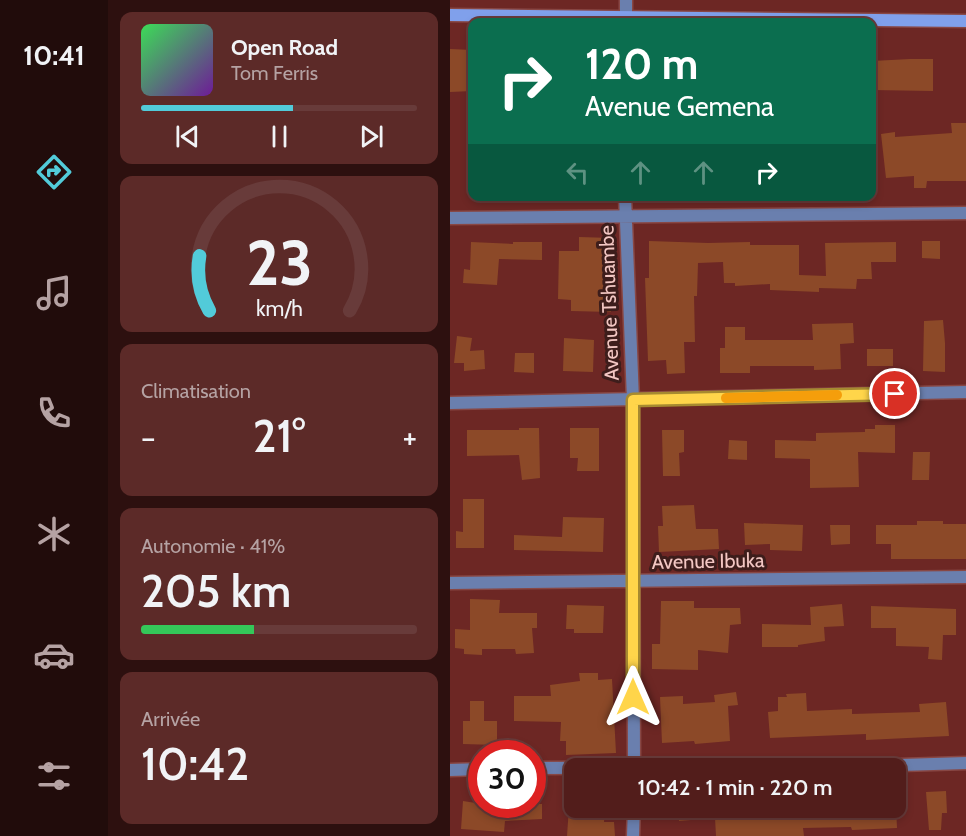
<!DOCTYPE html>
<html lang="fr">
<meta charset="utf-8">
<style>
:root{--surface:#521d1b;--page:#5c2a28;--text:#f1f3f6;--muted:#b5a2a3;--line:#683b3a;--accent:#52cbd9}
body{margin:0;font-family:Cabin,sans-serif;background:var(--page);color:var(--text);height:100vh;display:flex;flex-direction:column;font-size:22px;white-space:nowrap}
*{box-sizing:border-box;margin:0}
p{font-size:20px;color:var(--muted)}
.icon{flex:none;width:33px;height:33px;fill:none;stroke:currentColor;stroke-width:2;stroke-linecap:round;stroke-linejoin:round}
.map{position:relative;flex:1;overflow:hidden}
.panel{display:flex;flex-direction:column;gap:12px;padding:12px;background:#2d100f;width:342px}
.panel>*{flex:none}
.hud{position:absolute;left:18px;top:18px;width:408px;height:183px;border-radius:12px;box-shadow:0 3px 9px #0003,0 0 0 2px var(--line);background:#0b6e4f;color:#fff;overflow:hidden}
.speed{position:absolute;left:18px;top:740px;display:flex;gap:12px;font-size:30px;font-weight:700;text-align:center}
.speed>*{display:grid;place-content:center;width:78px;height:78px;border-radius:50%;background:var(--surface);box-shadow:0 3px 9px #0003,0 0 0 2px var(--line);line-height:1}
.speed .limit{border:9px solid #d22;background:#fff;color:#111}
.pin{position:absolute;display:grid;place-items:center;width:51px;height:51px;color:#fff;margin:-26px;border:3px solid #fff;border-radius:50%;box-shadow:0 2px 6px #0007}
.me{position:absolute;width:66px;margin:-33px;rotate:0deg;stroke-linejoin:round;filter:drop-shadow(0 0 4px #0008)}
.turn{display:flex;align-items:center;gap:21px;height:126px;padding:0 18px;font-size:27px}
.turn .icon{width:78px;height:78px;stroke-width:2.5}
.turn b{display:block;font-size:42px;line-height:51px}
.lanes{display:flex;align-items:center;height:57px;padding:0 18px;background:#0003;justify-content:center;gap:30px;direction:ltr}
.lanes .off{opacity:.35}
.big{font-size:45px;font-weight:600;line-height:1.1}
.panel .widget{flex:1;display:flex;flex-direction:column;justify-content:center;gap:9px;min-width:0;padding:0 21px;border-radius:12px;background:var(--page)}
.panel .dial{align-items:center;gap:0}
.dial svg{height:156px;overflow:visible;fill:none;stroke:var(--line);stroke-width:7;stroke-linecap:round;text-anchor:middle}
.dial text{fill:var(--text);stroke:none}
.song{display:flex;align-items:center;gap:18px}
.cover{width:72px;height:72px;border-radius:9px;background:linear-gradient(135deg,hsl(130 70% 55%),hsl(280 70% 35%))}
.played{height:6px;border-radius:3px;background:linear-gradient(90deg,var(--accent) 55%,var(--line) 55%)}
.keys{display:flex;justify-content:space-around;direction:ltr}
.heat{display:flex;justify-content:space-between;align-items:center;font-size:33px;direction:ltr}
.charge{height:9px;border-radius:4px;background:linear-gradient(90deg,#34c759 41%,var(--line) 0)}
.trip{position:absolute;left:114px;top:758px;width:342px;height:60px;border-radius:12px;background:var(--surface);box-shadow:0 3px 9px #0003,0 0 0 2px var(--line);font-weight:600;line-height:60px;text-align:center}
main{display:flex;flex:1;min-height:0}
.menu{display:flex;flex-direction:column;width:108px;justify-content:space-around;align-items:center;background:#210c0b;color:var(--muted)}
.menu .icon{width:42px;height:42px}
.menu .selected{color:var(--accent)}
.menu b{font-size:27px;color:var(--text)}
.map>svg:first-child{display:block}
.building{fill:#8c4928}
.lines{fill:none;stroke-linecap:round;stroke-linejoin:round}
.street-casing{stroke:#884744;stroke-width:15}
.secondary-casing{stroke:#884744;stroke-width:15}
.street{stroke:#6a7fae;stroke-width:12}
.secondary{stroke:#80a0eb;stroke-width:12}
.route-casing{stroke:#a68a30;stroke-width:15}
.route{stroke:#ffd54a;stroke-width:10}
.slow{stroke:#f59e0b;stroke-width:10}
.labels{text-anchor:middle;stroke-width:6;stroke-linejoin:round;paint-order:stroke}
.street-label{font-size:20px;fill:#f3c7c3;stroke:#3d1d1b}
</style>
<main>
<nav class="menu">
<b>10:41</b>
<svg class="icon selected" aria-label="directions" viewBox="0 0 24 24"><path d="M12 3l9 9-9 9-9-9zM9 14v-3h6M13 9l2 2-2 2"/></svg>
<svg class="icon" aria-label="music" viewBox="0 0 24 24"><path d="M9 18V5l10-2v13"/><circle cx="6" cy="18" r="3"/><circle cx="16" cy="16" r="3"/></svg>
<svg class="icon" aria-label="phone" viewBox="0 0 24 24"><path d="M5 4h4l2 5-3 2q2 4 5 5l2-3 5 2v4C11 20 4 13 5 4z"/></svg>
<svg class="icon" aria-label="climate" viewBox="0 0 24 24"><path d="M12 3v18M4 7l16 10M4 17L20 7"/></svg>
<svg class="icon" aria-label="car" viewBox="0 0 24 24"><path d="M5 17H2v-5l4-1 3-4h7l3 4 3 1v5h-3M9 17h6M6 11h13"/><circle cx="7" cy="17" r="2"/><circle cx="17" cy="17" r="2"/></svg>
<svg class="icon" aria-label="filters" viewBox="0 0 24 24"><path d="M4 7h16M4 17h16"/><circle cx="9" cy="7" r="2"/><circle cx="15" cy="17" r="2"/></svg>
</nav>
<section class="panel">
<div class="widget">
<div class="song"><i class="cover"></i><div><b>Open Road</b><p>Tom Ferris</p></div></div>
<div class="played"></div>
<div class="keys"><svg class="icon" aria-label="previous" viewBox="0 0 24 24"><path d="M18 5L8 12l10 7zM5 5v14"/></svg><svg class="icon" aria-label="pause" viewBox="0 0 24 24"><path d="M8 5v14M16 5v14"/></svg><svg class="icon" aria-label="next" viewBox="0 0 24 24"><path d="M6 5l10 7-10 7zM19 5v14"/></svg></div>
</div>
<div class="widget dial"><svg viewBox="0 0 100 80">
<path d="M14 69A42 42 0 1 1 86 69"/>
<path d="M14 69A42 42 0 0 1 9 41" stroke="#52cbd9"/>
<text x="50" y="56" font-size="32" font-weight="700">23</text>
<text x="50" y="72" font-size="11">km/h</text>
</svg></div>
<div class="widget"><p>Climatisation</p>
<div class="heat"><a>−</a><b class="big">21°</b><a>+</a></div>
</div>
<div class="widget"><p>Autonomie · 41%</p><b class="big">205 km</b><div class="charge"></div></div>
<div class="widget"><p>Arrivée</p><b class="big">10:42</b></div>
</section>
<div class="map">
<svg width="516" height="836" viewBox="0 0 516 836">
<rect width="100%" height="100%" fill="#6d2724"/>
<!-- building -->
<path class="building" d="M 0,49 L 22,50 L 22,91 L 0,92 Z
M 460,59 L 483,59 L 483,91 L 422,90 L 422,61 Z
M 501,123 L 516,123 L 516,181 L 477,181 L 476,188 L 464,188 L 464,176 L 436,178 L 431,134 L 445,132 L 445,137 L 502,133 Z
M 129,237 L 162,238 L 161,312 L 121,311 L 121,300 L 108,299 L 109,251 L 129,251 Z
M 199,241 L 258,243 L 300,242 L 300,245 L 349,245 L 349,275 L 376,276 L 375,243 L 446,242 L 446,262 L 421,262 L 422,279 L 407,279 L 406,289 L 369,288 L 369,292 L 320,290 L 320,284 L 285,286 L 285,283 L 274,283 L 273,262 L 248,263 L 247,296 L 244,296 L 245,342 L 234,342 L 235,373 L 217,374 L 216,360 L 198,361 L 195,278 L 199,278 Z
M 472,241 L 490,241 L 490,259 L 472,258 Z
M 21,242 L 63,244 L 63,242 L 92,242 L 92,260 L 49,259 L 47,285 L 13,283 L 14,269 L 20,270 Z
M 493,320 L 495,343 L 495,372 L 473,371 L 474,321 Z
M 403,323 L 404,343 L 390,344 L 391,369 L 364,370 L 364,366 L 300,366 L 300,373 L 270,373 L 270,348 L 275,348 L 275,327 L 295,327 L 295,340 L 363,340 L 362,324 Z
M 7,336 L 22,338 L 20,351 L 34,350 L 35,369 L 14,371 L 14,363 L 4,363 Z
M 114,338 L 144,340 L 143,372 L 113,371 Z
M 417,349 L 443,349 L 443,366 L 417,366 Z
M 65,353 L 84,353 L 84,373 L 64,372 Z
M 425,425 L 445,425 L 445,453 L 408,452 L 409,487 L 360,488 L 360,459 L 325,458 L 325,440 L 366,441 L 366,433 L 415,432 L 415,429 L 425,429 Z
M 69,428 L 89,428 L 90,478 L 72,480 L 69,455 L 17,456 L 17,430 L 69,430 Z
M 120,428 L 149,428 L 149,471 L 127,471 L 128,458 L 120,458 Z
M 212,430 L 234,430 L 234,452 L 229,453 L 230,476 L 213,476 Z
M 279,440 L 297,441 L 297,460 L 278,459 Z
M 463,452 L 480,452 L 479,480 L 462,480 Z
M 13,499 L 34,499 L 34,548 L 6,548 L 6,531 L 13,532 Z
M 244,505 L 246,529 L 268,529 L 269,549 L 209,552 L 208,526 L 213,526 L 212,506 Z
M 113,517 L 154,518 L 153,552 L 64,550 L 64,535 L 112,537 Z
M 467,521 L 493,521 L 493,524 L 516,524 L 516,559 L 441,559 L 441,544 L 426,544 L 426,525 L 467,525 Z
M 294,523 L 353,525 L 352,551 L 320,550 L 320,544 L 295,545 Z
M 380,525 L 400,525 L 400,544 L 381,545 Z
M 20,599 L 50,600 L 49,613 L 87,613 L 87,628 L 82,628 L 84,653 L 66,654 L 65,649 L 32,649 L 32,655 L 14,654 L 14,649 L 5,648 L 5,629 L 20,630 Z
M 211,601 L 244,601 L 244,608 L 290,608 L 291,624 L 280,625 L 278,653 L 248,650 L 248,670 L 202,669 L 202,644 L 210,644 Z
M 392,604 L 394,626 L 374,627 L 375,641 L 348,645 L 348,647 L 312,647 L 312,624 L 361,625 L 360,607 Z
M 117,605 L 154,606 L 153,633 L 124,633 L 124,629 L 116,629 Z
M 421,606 L 506,609 L 506,635 L 493,635 L 492,660 L 478,659 L 479,647 L 446,646 L 446,628 L 421,628 Z
M 129,673 L 148,673 L 148,680 L 162,679 L 166,753 L 116,755 L 116,741 L 110,741 L 111,722 L 64,721 L 64,696 L 101,696 L 100,685 L 130,681 Z
M 286,692 L 288,705 L 278,706 L 280,741 L 245,744 L 244,741 L 212,743 L 210,697 L 233,696 L 233,704 L 265,702 L 264,695 Z
M 356,693 L 357,711 L 402,709 L 402,714 L 470,712 L 469,704 L 496,702 L 499,736 L 416,740 L 416,734 L 320,738 L 318,712 L 328,711 L 328,697 L 337,697 L 336,694 Z
M 20,701 L 34,701 L 34,721 L 47,721 L 47,745 L 13,744 L 13,721 L 20,721 Z
M 496,791 L 497,813 L 492,813 L 491,830 L 479,830 L 476,792 Z
M 13,801 L 32,804 L 92,804 L 92,819 L 55,821 L 54,832 L 11,829 Z
M 119,807 L 155,807 L 154,822 L 164,822 L 165,836 L 117,836 Z
M 228,807 L 446,807 L 447,828 L 402,830 L 401,827 L 353,828 L 354,836 L 266,836 L 265,818 L 229,821 Z"/>
<g class="lines">
<defs>
<path id="street" d="M 176,22 L 176,0
M 175,196 L 183,400 L 184,768
M 0,218 L 516,213
M 0,403 L 516,392
M 0,583 L 516,577
M 82,768 L 386,767 L 516,763
M 0,770 L 32,769
M 183,836 L 184,807"/>
<path id="secondary" d="M 0,15 L 516,21"/>
</defs>
<!-- street casing -->
<use href="#street" class="street-casing"/>
<!-- secondary casing -->
<use href="#secondary" class="secondary-casing"/>
<!-- street -->
<use href="#street" class="street"/>
<!-- secondary -->
<use href="#secondary" class="secondary"/>
</g>
<g class="lines">
<defs>
<path id="route" d="M 183,697 L 183,400 L 445,394"/>
</defs>
<!-- route casing -->
<use href="#route" class="route-casing"/>
<!-- route -->
<use href="#route" class="route"/>
<!-- slow -->
<path class="slow" d="M 276,398 L 387,395"/>
</g>
<g class="labels">
<!-- street labels -->
<g class="street-label">
<text transform="translate(159 303) rotate(-92)" y="7">Avenue Tshuambe</text>
<text transform="translate(258 561) rotate(-1)" y="7">Avenue Ibuka</text>
</g>
</g>
</svg>
<div class="speed"><div class="limit">30</div></div>
<div class="pin" style="left:445px;top:394px;background:#d93025"><svg class="icon" aria-label="arrive" viewBox="0 0 24 24"><path d="M6 21V4h12l-3 4 3 4H6"/></svg></div>
<svg class="me" style="left:183px;top:697px" viewBox="-20 -20 40 40"><path d="M0-17L14 15 0 8-14 15z" fill="#ffd54a" stroke="#fff" stroke-width="4"/></svg>
<div class="trip">10:42 · 1 min · 220 m</div>
<div class="hud">
<div class="turn"><svg class="icon" aria-label="right" viewBox="0 0 24 24"><path d="M7 20v-9h11M14 6l5 5-5 5"/></svg><div><b>120 m</b>Avenue Gemena</div></div>
<div class="lanes"><svg class="icon off" aria-label="left" viewBox="0 0 24 24"><path d="M17 20v-9H6M10 6l-5 5 5 5"/></svg><svg class="icon off" aria-label="ahead" viewBox="0 0 24 24"><path d="M12 20V5M6 11l6-6 6 6"/></svg><svg class="icon off" aria-label="ahead" viewBox="0 0 24 24"><path d="M12 20V5M6 11l6-6 6 6"/></svg><svg class="icon" aria-label="right" viewBox="0 0 24 24"><path d="M7 20v-9h11M14 6l5 5-5 5"/></svg></div>
</div>
</div>
</main>
